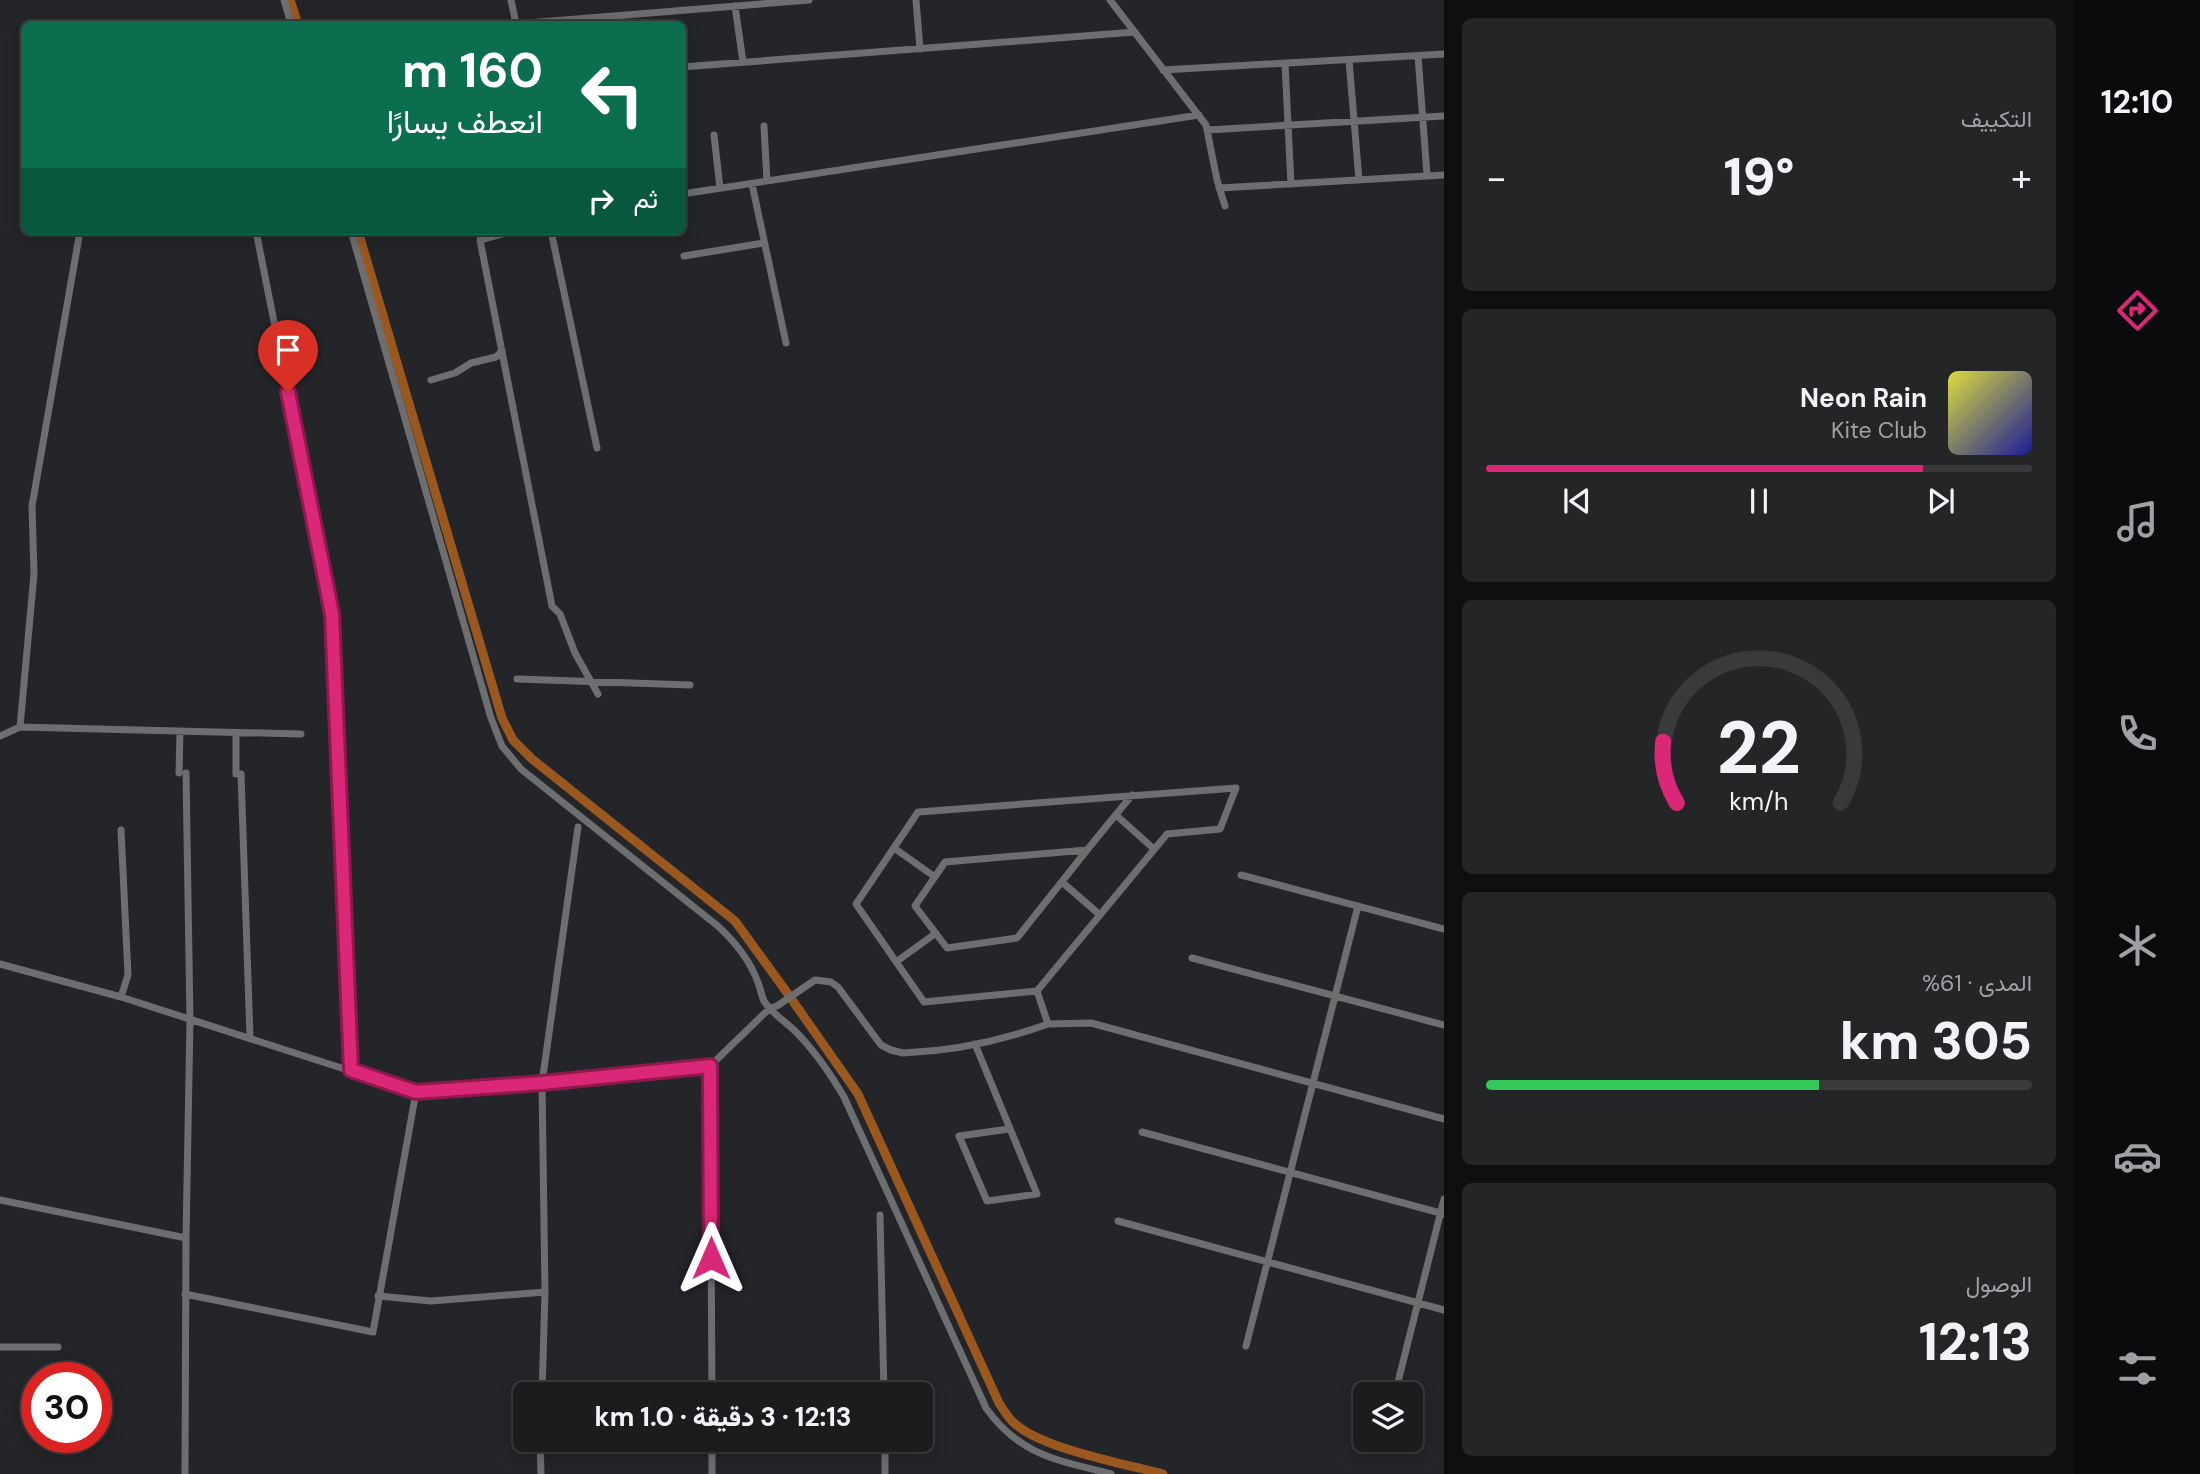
<!DOCTYPE html>
<html lang="ar">
<meta charset="utf-8">
<style>
:root{--surface:#1a1c1e;--page:#232527;--text:#f1f3f6;--muted:#9fa1a4;--line:#383a3c;--accent:#db2777}
body{margin:0;font-family:"DM Sans",Vazirmatn,sans-serif;background:var(--page);color:var(--text);direction:rtl;height:100vh;display:flex;flex-direction:column;font-size:26px;white-space:nowrap}
*{box-sizing:border-box;margin:0}
p{font-size:23px;color:var(--muted)}
.icon{flex:none;width:38px;height:38px;fill:none;stroke:currentColor;stroke-width:2;stroke-linecap:round;stroke-linejoin:round}
.map{position:relative;flex:1;overflow:hidden;direction:ltr}
.sheet{display:flex;flex-direction:column;gap:18px;padding:18px;background:#0e0f10;width:630px}
.sheet>*{flex:none}
.top-card{position:absolute;left:21px;top:21px;width:665px;height:214px;border-radius:10px;box-shadow:0 4px 18px #0003,0 0 0 2px var(--line);direction:rtl;background:#0b6e4f;color:#fff;overflow:hidden}
.tools{position:absolute;left:1353px;top:1382px;display:grid;gap:14px}
.tools a{display:grid;place-items:center;width:70px;height:70px;border-radius:10px;background:var(--surface);box-shadow:0 4px 18px #0003,0 0 0 2px var(--line);font-size:35px}
.speed{position:absolute;left:21px;top:1362px;display:flex;gap:14px;font-size:35px;font-weight:700;text-align:center}
.speed>*{display:grid;place-content:center;width:91px;height:91px;border-radius:50%;background:var(--surface);box-shadow:0 4px 18px #0003,0 0 0 2px var(--line);line-height:1}
.speed .limit{border:10px solid #d22;background:#fff;color:#111}
.pin{position:absolute;display:grid;place-items:center;width:60px;height:60px;color:#fff;margin:-72px -30px;border-radius:50% 50% 50% 0;rotate:-45deg;box-shadow:0 0 7px #0007}
.pin .icon{rotate:45deg}
.me{position:absolute;width:77px;margin:-38px;rotate:0deg;stroke-linejoin:round;filter:drop-shadow(0 0 5px #0008)}
.turn{display:flex;align-items:center;gap:24px;height:147px;padding:0 28px;font-size:32px}
.turn .icon{width:91px;height:91px;stroke-width:2.5}
.turn b{display:block;font-size:49px;line-height:60px}
.then{display:flex;align-items:center;height:66px;padding:0 28px;background:#0003;gap:14px;font-size:26px}
.big{font-size:52px;font-weight:800;line-height:1.1}
.sheet .tile{flex:1;display:flex;flex-direction:column;justify-content:center;gap:10px;min-width:0;padding:0 24px;border-radius:10px;background:var(--page)}
.sheet .dial{align-items:center;gap:0}
.dial svg{height:182px;overflow:visible;fill:none;stroke:var(--line);stroke-width:7;stroke-linecap:round;text-anchor:middle}
.dial text{fill:var(--text);stroke:none}
.song{display:flex;align-items:center;gap:21px}
.cover{width:84px;height:84px;border-radius:10px;background:linear-gradient(135deg,hsl(60 70% 55%),hsl(240 70% 35%))}
.played{height:7px;border-radius:4px;background:linear-gradient(90deg,var(--accent) 80%,var(--line) 80%)}
.keys{display:flex;justify-content:space-around;direction:ltr}
.heat{display:flex;justify-content:space-between;align-items:center;font-size:38px;direction:ltr}
.charge{height:10px;border-radius:5px;background:linear-gradient(90deg,#34c759 61%,var(--line) 0)}
.trip{position:absolute;left:513px;top:1382px;width:420px;height:70px;border-radius:10px;background:var(--surface);box-shadow:0 4px 18px #0003,0 0 0 2px var(--line);font-weight:800;line-height:70px;text-align:center;direction:rtl}
main{display:flex;flex:1;min-height:0}
.tabs{display:flex;flex-direction:column;width:126px;justify-content:space-around;align-items:center;background:#0a0b0c;color:var(--muted)}
.tabs .icon{width:49px;height:49px}
.tabs .on{color:var(--accent)}
.tabs b{font-size:32px;color:var(--text)}
.map>svg:first-child{display:block}
.lines{fill:none;stroke-linecap:round;stroke-linejoin:round}
.canal{stroke:#9a571e;stroke-width:9}
.street{stroke:#6d6e70;stroke-width:7}
.route-casing{stroke:#8e194d;stroke-width:18}
.route{stroke:#db2777;stroke-width:12}
</style>
<main>
<nav class="tabs">
<b>12:10</b>
<svg class="icon on" aria-label="directions" viewBox="0 0 24 24"><path d="M12 3l9 9-9 9-9-9zM9 14v-3h6M13 9l2 2-2 2"/></svg>
<svg class="icon" aria-label="music" viewBox="0 0 24 24"><path d="M9 18V5l10-2v13"/><circle cx="6" cy="18" r="3"/><circle cx="16" cy="16" r="3"/></svg>
<svg class="icon" aria-label="phone" viewBox="0 0 24 24"><path d="M5 4h4l2 5-3 2q2 4 5 5l2-3 5 2v4C11 20 4 13 5 4z"/></svg>
<svg class="icon" aria-label="climate" viewBox="0 0 24 24"><path d="M12 3v18M4 7l16 10M4 17L20 7"/></svg>
<svg class="icon" aria-label="car" viewBox="0 0 24 24"><path d="M5 17H2v-5l4-1 3-4h7l3 4 3 1v5h-3M9 17h6M6 11h13"/><circle cx="7" cy="17" r="2"/><circle cx="17" cy="17" r="2"/></svg>
<svg class="icon" aria-label="filters" viewBox="0 0 24 24"><path d="M4 7h16M4 17h16"/><circle cx="9" cy="7" r="2"/><circle cx="15" cy="17" r="2"/></svg>
</nav>
<section class="sheet">
<div class="tile"><p>التكييف</p>
<div class="heat"><a>−</a><b class="big">19°</b><a>+</a></div>
</div>
<div class="tile">
<div class="song"><i class="cover"></i><div><b>Neon Rain</b><p>Kite Club</p></div></div>
<div class="played"></div>
<div class="keys"><svg class="icon" aria-label="previous" viewBox="0 0 24 24"><path d="M18 5L8 12l10 7zM5 5v14"/></svg><svg class="icon" aria-label="pause" viewBox="0 0 24 24"><path d="M8 5v14M16 5v14"/></svg><svg class="icon" aria-label="next" viewBox="0 0 24 24"><path d="M6 5l10 7-10 7zM19 5v14"/></svg></div>
</div>
<div class="tile dial"><svg viewBox="0 0 100 80">
<path d="M14 69A42 42 0 1 1 86 69"/>
<path d="M14 69A42 42 0 0 1 8 42" stroke="#db2777"/>
<text x="50" y="56" font-size="32" font-weight="700">22</text>
<text x="50" y="72" font-size="11">km/h</text>
</svg></div>
<div class="tile"><p>المدى · 61%</p><b class="big">305 km</b><div class="charge"></div></div>
<div class="tile"><p>الوصول</p><b class="big">12:13</b></div>
</section>
<div class="map">
<svg width="1444" height="1474" viewBox="0 0 1444 1474">
<rect width="100%" height="100%" fill="#232528"/>
<g class="lines">
<!-- canal -->
<path class="canal" d="M 290,0 L 298,24
M 358,231 L 502,718 L 513,740 L 532,759 L 735,921 L 783,987 L 858,1094 L 999,1403 C 1003,1409 1007,1416 1012,1421 C 1038,1448 1125,1464 1163,1474"/>
<!-- street -->
<path class="street" d="M 284,0 L 291,24
M 511,0 L 516,24
M 916,0 L 920,49
M 1110,0 L 1206,125 L 1217,180 L 1225,206
M 735,6 L 743,62
M 515,24 L 809,0
M 1418,56 L 1427,175
M 1349,60 L 1359,180
M 1285,63 L 1291,184
M 682,67 L 1135,32
M 1163,70 L 1444,54
M 764,126 L 767,181
M 1207,130 L 1444,116
M 714,135 L 720,188
M 752,184 L 786,343
M 1219,188 L 1444,175
M 682,194 L 1199,115
M 256,231 L 332,614 L 351,1070
M 351,231 L 491,718 L 502,746 L 521,769 L 719,927 C 736,943 749,959 757,980 C 760,986 761,995 764,1001 C 772,1014 785,1021 795,1031 C 815,1051 830,1073 844,1097 L 986,1408 C 1020,1456 1058,1460 1111,1474
M 513,231 L 480,240 L 552,606 L 560,614 L 575,653 L 598,694
M 551,231 L 597,448
M 684,256 L 764,243
M 431,380 L 455,373 L 471,363 L 496,357 L 502,351
M 517,679 L 690,685
M 20,727 L 34,574 L 32,506 L 80,231
M 0,736 L 20,727 L 301,734
M 179,773 L 180,731
M 236,774 L 236,733
M 241,774 L 250,1037
M 1236,788 L 1220,829 L 1167,834 L 1037,991 L 924,1002 L 856,904 L 918,812 Z
M 1116,815 L 1154,849
M 121,830 L 128,975 L 121,997
M 894,848 L 935,877
M 1087,850 L 1017,938 L 947,948 L 915,906 L 945,862 L 1087,850 L 1132,795
M 1241,875 L 1444,929
M 1062,882 L 1100,915
M 1192,958 L 1444,1025
M 896,962 L 936,933
M 0,964 L 121,997 L 416,1092 L 542,1083 L 710,1066 L 770,1008 L 777,1006 L 815,980 L 831,982 L 838,987 L 881,1045 L 891,1050 L 903,1053 C 952,1051 1001,1041 1048,1024
M 1037,991 L 1048,1024 L 1091,1023 L 1444,1119
M 975,1044 L 1037,1194 L 987,1201 L 959,1136 L 1009,1129
M 710,1066 L 712,1395
M 1142,1132 L 1444,1214
M 0,1200 L 186,1238
M 880,1215 L 884,1395
M 1118,1221 L 1444,1310
M 185,1294 L 373,1332 L 416,1092
M 378,1296 L 431,1301 L 545,1292
M 1246,1346 L 1358,906
M 0,1347 L 58,1347
M 1398,1382 L 1444,1199
M 542,1395 L 545,1292 L 542,1083 L 578,827
M 540,1440 L 541,1474
M 712,1440 L 712,1474
M 885,1440 L 885,1474
M 185,1474 L 186,1238 L 190,1020 L 186,773"/>
</g>
<g class="lines">
<defs>
<path id="route" d="M 288,392 L 332,614 L 351,1070 L 416,1092 L 542,1083 L 710,1066 L 711,1258"/>
</defs>
<!-- route casing -->
<use href="#route" class="route-casing"/>
<!-- route -->
<use href="#route" class="route"/>
</g>
</svg>
<div class="tools">
<a><svg class="icon" aria-label="layers" viewBox="0 0 24 24"><path d="M12 4l9 5-9 5-9-5zM3 14l9 5 9-5"/></svg></a>
</div>
<div class="speed"><div class="limit">30</div></div>
<div class="pin" style="left:288px;top:392px;background:#d93025"><svg class="icon" aria-label="arrive" viewBox="0 0 24 24"><path d="M6 21V4h12l-3 4 3 4H6"/></svg></div>
<svg class="me" style="left:711px;top:1258px" viewBox="-20 -20 40 40"><path d="M0-17L14 15 0 8-14 15z" fill="#db2777" stroke="#fff" stroke-width="4"/></svg>
<div class="trip">12:13 · 3 دقيقة · 1.0 km</div>
<div class="top-card">
<div class="turn"><svg class="icon" aria-label="left" viewBox="0 0 24 24"><path d="M17 20v-9H6M10 6l-5 5 5 5"/></svg><div><b>160 m</b>انعطف يسارًا</div></div>
<div class="then">ثم<svg class="icon" aria-label="right" viewBox="0 0 24 24"><path d="M7 20v-9h11M14 6l5 5-5 5"/></svg></div>
</div>
</div>
</main>
